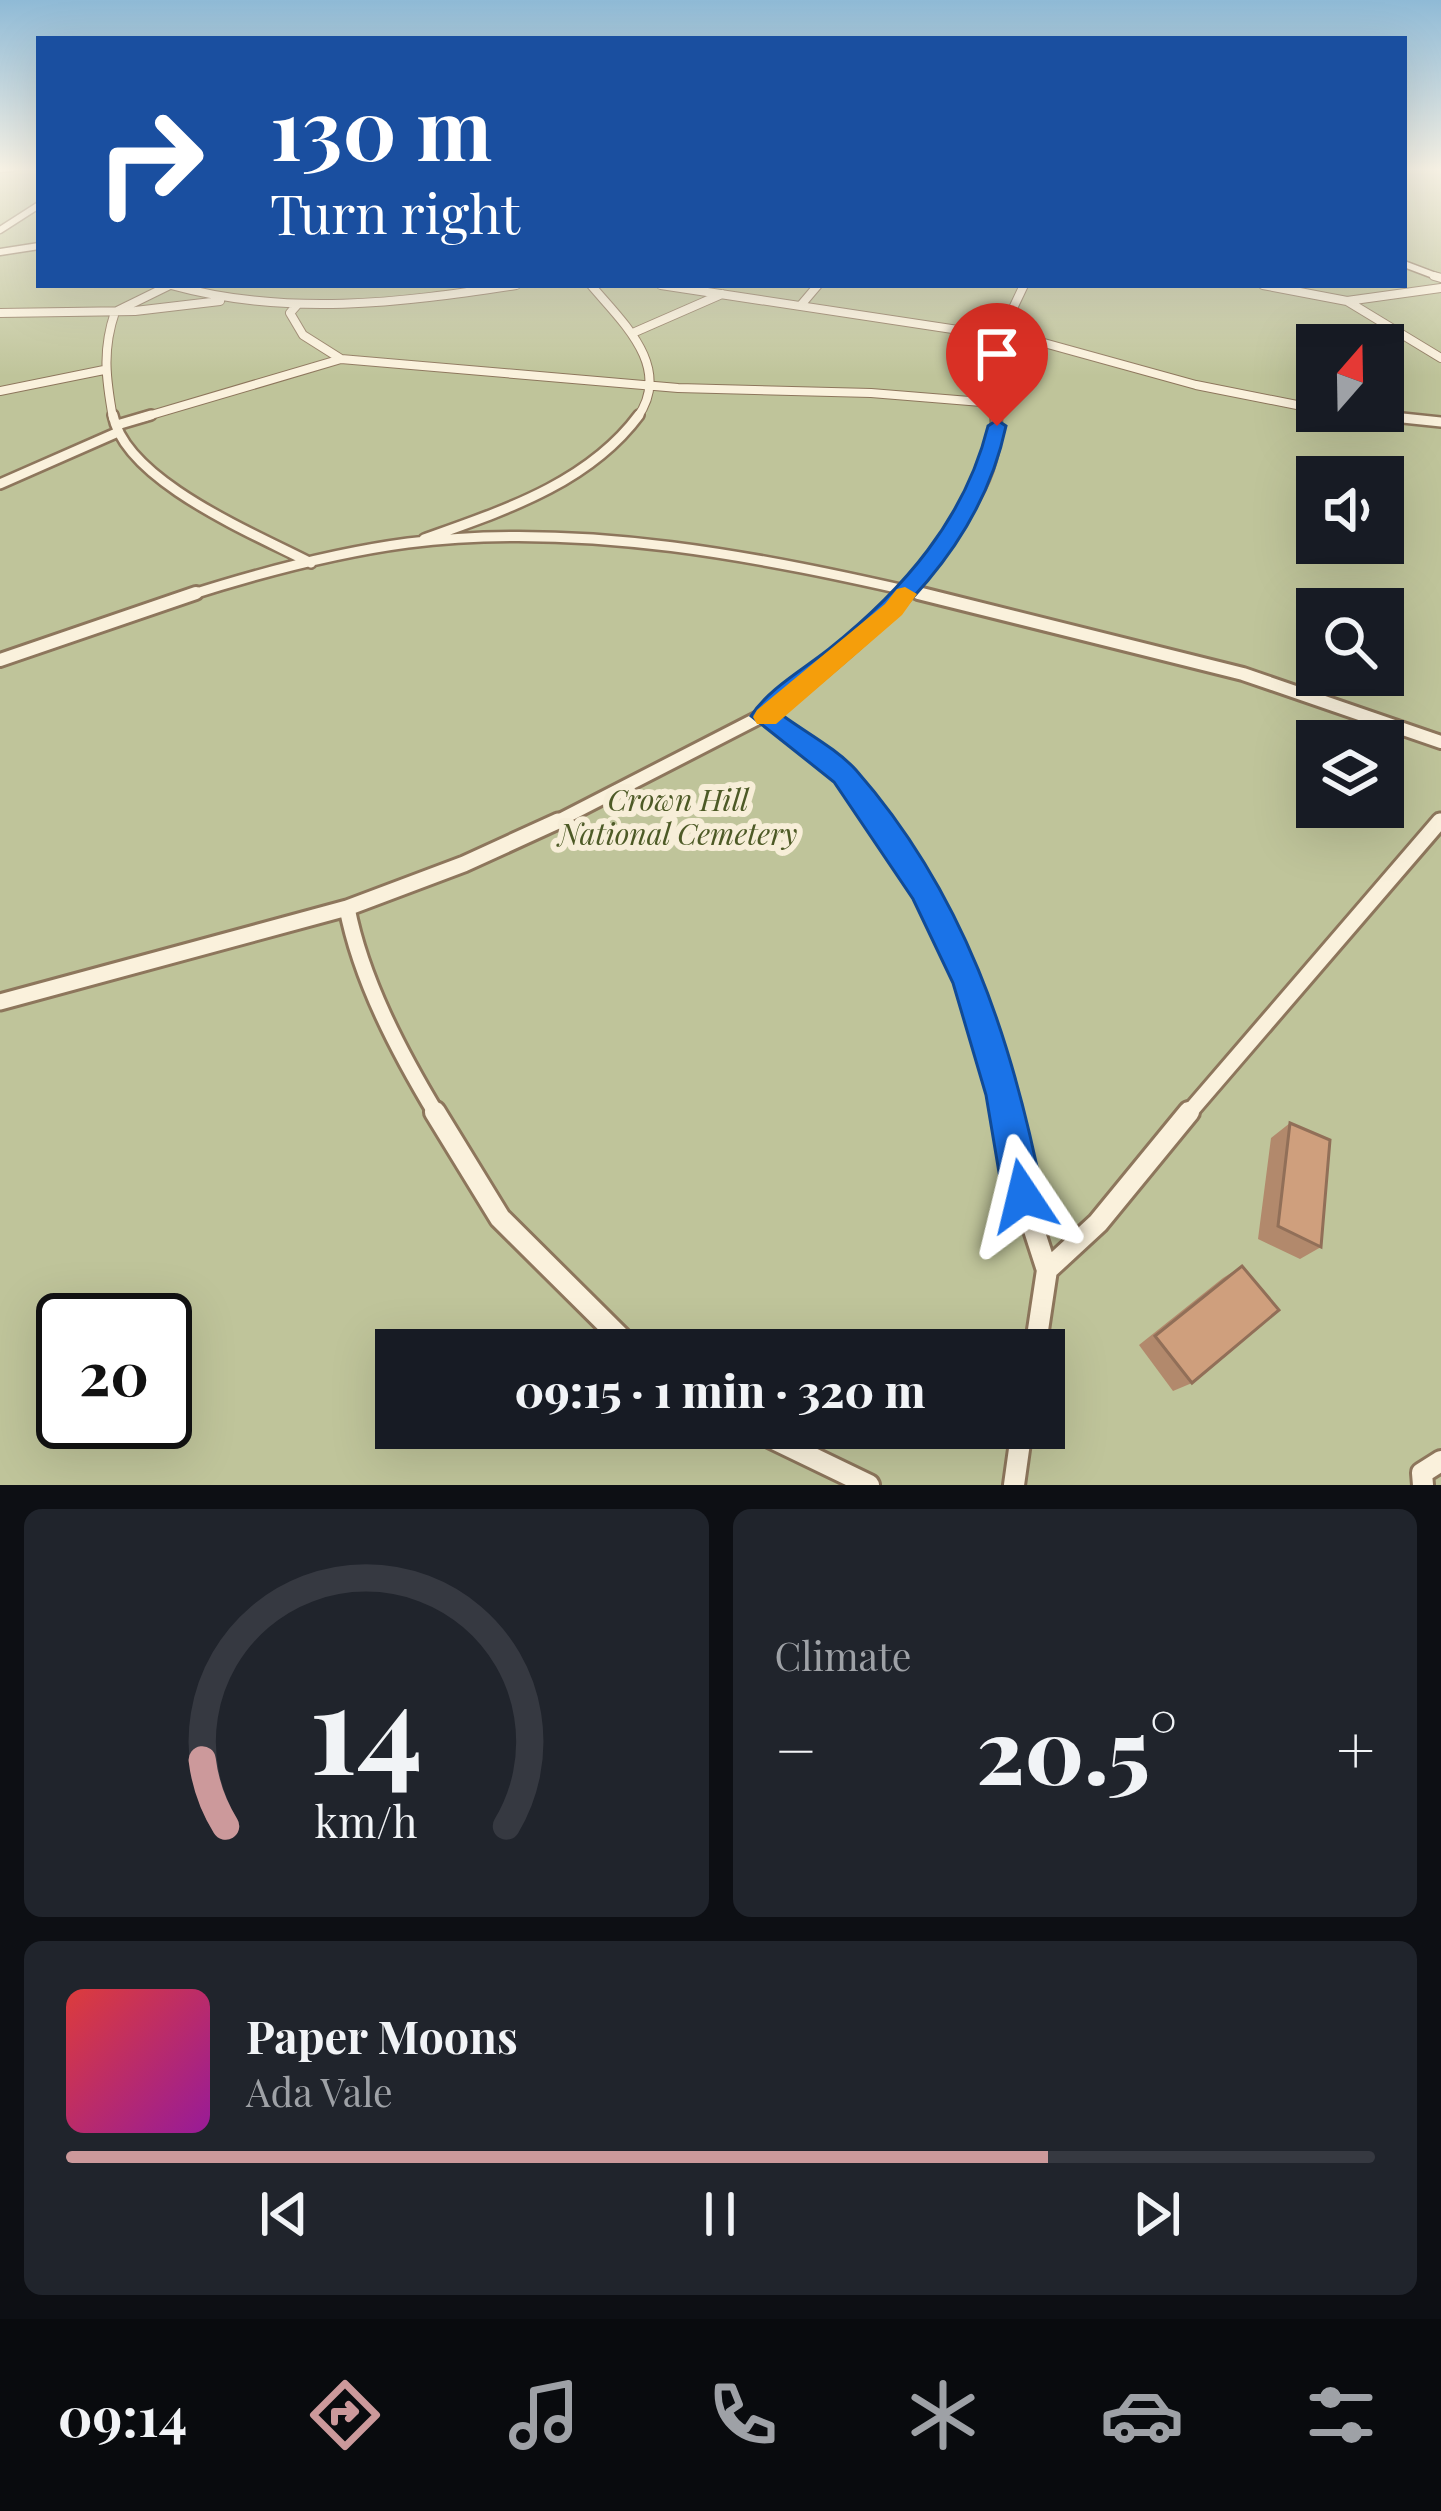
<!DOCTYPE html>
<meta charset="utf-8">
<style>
:root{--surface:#171b24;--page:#20242c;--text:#f1f3f6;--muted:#9ea1a6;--line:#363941;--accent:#cc999b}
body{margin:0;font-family:"Playfair Display",serif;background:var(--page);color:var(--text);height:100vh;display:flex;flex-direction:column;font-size:45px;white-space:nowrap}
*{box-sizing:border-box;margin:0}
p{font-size:39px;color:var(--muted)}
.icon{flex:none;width:66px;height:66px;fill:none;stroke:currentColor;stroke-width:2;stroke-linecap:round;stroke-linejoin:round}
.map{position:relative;height:1485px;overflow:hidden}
.side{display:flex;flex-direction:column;gap:24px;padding:24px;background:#0d0f14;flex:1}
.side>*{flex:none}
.banner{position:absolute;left:36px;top:36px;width:1371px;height:252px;border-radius:0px;box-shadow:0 12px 48px #0002;background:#1a4fa0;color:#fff;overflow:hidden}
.needle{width:78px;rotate:20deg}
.tools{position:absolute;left:1296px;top:324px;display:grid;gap:24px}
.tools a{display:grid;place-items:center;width:108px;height:108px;border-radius:0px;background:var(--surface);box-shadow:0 12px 48px #0002;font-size:60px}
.speed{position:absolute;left:36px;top:1293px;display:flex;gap:24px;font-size:60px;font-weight:700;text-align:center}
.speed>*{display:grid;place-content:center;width:156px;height:156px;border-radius:50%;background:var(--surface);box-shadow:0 12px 48px #0002;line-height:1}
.speed .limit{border:6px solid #111;border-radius:18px;background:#fff;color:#111}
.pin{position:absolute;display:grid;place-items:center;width:102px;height:102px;color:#fff;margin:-123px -51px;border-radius:50% 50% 50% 0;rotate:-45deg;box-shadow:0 0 12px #0007}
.pin .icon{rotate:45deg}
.me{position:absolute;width:132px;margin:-66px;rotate:350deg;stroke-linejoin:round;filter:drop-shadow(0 0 9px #0008)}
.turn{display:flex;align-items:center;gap:42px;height:252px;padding:0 36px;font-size:54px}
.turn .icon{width:156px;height:156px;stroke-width:2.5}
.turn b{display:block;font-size:84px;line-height:102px}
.big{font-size:90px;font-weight:800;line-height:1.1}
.side .tile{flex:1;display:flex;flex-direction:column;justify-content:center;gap:18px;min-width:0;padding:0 42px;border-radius:18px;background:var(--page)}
.side .dial{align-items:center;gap:0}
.dial svg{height:312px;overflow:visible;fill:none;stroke:var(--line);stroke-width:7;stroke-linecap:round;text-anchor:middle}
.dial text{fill:var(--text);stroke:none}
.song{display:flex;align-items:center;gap:36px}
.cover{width:144px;height:144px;border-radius:18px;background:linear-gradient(135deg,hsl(0 70% 55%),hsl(300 70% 35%))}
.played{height:12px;border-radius:6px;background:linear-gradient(90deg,var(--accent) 75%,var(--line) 75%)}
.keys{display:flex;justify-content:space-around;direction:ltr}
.heat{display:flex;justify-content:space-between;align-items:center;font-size:66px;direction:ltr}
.side .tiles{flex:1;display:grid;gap:24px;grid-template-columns:1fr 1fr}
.tile:last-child{grid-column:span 2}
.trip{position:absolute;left:375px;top:1329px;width:690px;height:120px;border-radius:0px;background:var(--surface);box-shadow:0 12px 48px #0002;font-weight:800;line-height:120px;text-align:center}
.menu{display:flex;height:192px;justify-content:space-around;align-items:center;background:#090b0e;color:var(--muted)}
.menu .icon{width:84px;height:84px}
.menu .active{color:var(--accent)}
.menu b{font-size:54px;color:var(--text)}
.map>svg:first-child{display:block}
.cemetery{fill:#bfc49a;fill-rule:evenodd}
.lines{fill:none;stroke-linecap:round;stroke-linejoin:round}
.service-far5-casing{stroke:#8d765c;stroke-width:9}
.service-far4-casing{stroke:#8d765c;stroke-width:10}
.service-far3-casing{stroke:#8d765c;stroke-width:14}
.service-far2-casing{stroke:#8d765c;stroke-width:18}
.service-far1-casing{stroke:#8d765c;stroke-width:21}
.service-casing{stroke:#8d765c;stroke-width:26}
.service-far5{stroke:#faf1dc;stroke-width:6}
.service-far4{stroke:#faf1dc;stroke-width:8}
.service-far3{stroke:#faf1dc;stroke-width:9}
.service-far2{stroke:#faf1dc;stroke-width:12}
.service-far1{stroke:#faf1dc;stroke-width:15}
.service{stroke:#faf1dc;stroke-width:20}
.wall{fill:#b2896c}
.building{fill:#cf9f7d;stroke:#916f58;stroke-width:3}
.route{fill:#1a73e8;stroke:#114b97;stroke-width:3}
.slow{fill:#f59e0b}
.labels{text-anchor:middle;stroke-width:12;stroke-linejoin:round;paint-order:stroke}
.park-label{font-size:30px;font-style:italic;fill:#4d5a26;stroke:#f7eed8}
</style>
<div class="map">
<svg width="1441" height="1485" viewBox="0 0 1441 1485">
<rect width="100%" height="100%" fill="#f0e4c8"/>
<!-- cemetery -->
<path class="cemetery" d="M 0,168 L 39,168 L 39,285 L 1404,285 L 1404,168 L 1441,168 L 1441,1485 L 0,1485 ZM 1317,345 L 1383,345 L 1383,411 L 1317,411 ZM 1317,477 L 1383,477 L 1383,543 L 1317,543 ZM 1317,609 L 1383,609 L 1383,675 L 1317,675 ZM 1317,741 L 1383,741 L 1383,807 L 1317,807 ZM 63,1320 L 165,1320 L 165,1422 L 63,1422 ZM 396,1350 L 1044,1350 L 1044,1428 L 396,1428 Z"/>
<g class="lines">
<defs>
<path id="service-far5" d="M 0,169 L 13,168
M 0,230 L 39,205
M 0,252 L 39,246
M 1404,264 L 1441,278"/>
<path id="service-far4" d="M 1434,276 L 1441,278
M 171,285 C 287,317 399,303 516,285
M 591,285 C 621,321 674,367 637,418
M 661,285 L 1044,343 L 1196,385 L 1317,409
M 1263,285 L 1347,301 L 1441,358
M 1347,301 L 1441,288
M 297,305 L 290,313 L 303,335 L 341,359 L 678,388 L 871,393 L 994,403
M 801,305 L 818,285
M 0,313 L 135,311 L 220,301
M 635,332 L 722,294
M 0,391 L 104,370
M 1335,411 L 1403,418
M 113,418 C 106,379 102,350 115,312 L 170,285
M 141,418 L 341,359
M 996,418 L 991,355 L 1024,285"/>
<path id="service-far3" d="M 113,415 C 125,481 255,534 311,563
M 1374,415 L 1441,422
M 117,425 L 151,415
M 0,484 L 116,433
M 424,539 C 502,511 588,484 639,415
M 187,596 C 259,573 333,553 408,543 C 583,521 761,557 931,596
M 903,596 C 942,545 1002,485 996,415"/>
<path id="service-far2" d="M 918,593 L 1243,674 L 1441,742
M 0,660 L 196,593
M 764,715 L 844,775 L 878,824
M 552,824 L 764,715 L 894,609 L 906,593
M 1438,824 L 1441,820"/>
<path id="service-far1" d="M 876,821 C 938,911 989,1006 1009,1115
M 347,908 C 361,980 399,1052 437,1115
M 0,1002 L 347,908 L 464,864 L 558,821
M 1187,1115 L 1440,821"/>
<path id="service" d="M 435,1112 L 500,1218 L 633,1350
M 1008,1112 L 1023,1196 L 1047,1270
M 1035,1350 L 1047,1270 L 1098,1223 L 1189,1112
M 751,1428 L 869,1485
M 1014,1485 L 1022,1428
M 1423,1485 L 1422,1473 L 1441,1461"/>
</defs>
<!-- service-far5 casing -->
<use href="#service-far5" class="service-far5-casing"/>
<!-- service-far4 casing -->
<use href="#service-far4" class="service-far4-casing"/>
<!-- service-far3 casing -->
<use href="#service-far3" class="service-far3-casing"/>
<!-- service-far2 casing -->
<use href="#service-far2" class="service-far2-casing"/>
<!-- service-far1 casing -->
<use href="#service-far1" class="service-far1-casing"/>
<!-- service casing -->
<use href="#service" class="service-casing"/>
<!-- service-far5 -->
<use href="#service-far5" class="service-far5"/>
<!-- service-far4 -->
<use href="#service-far4" class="service-far4"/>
<!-- service-far3 -->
<use href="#service-far3" class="service-far3"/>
<!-- service-far2 -->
<use href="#service-far2" class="service-far2"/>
<!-- service-far1 -->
<use href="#service-far1" class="service-far1"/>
<!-- service -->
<use href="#service" class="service"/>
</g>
<!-- wall -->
<path class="wall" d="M 1290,1123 L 1321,1247 L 1300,1259 L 1258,1239 L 1271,1138 Z
M 1242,1266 L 1192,1383 L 1173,1391 L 1139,1345 L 1223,1278 Z"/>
<!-- building -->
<path class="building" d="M 1290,1123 L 1330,1140 L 1321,1247 L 1278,1226 Z
M 1242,1266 L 1279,1310 L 1192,1383 L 1155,1336 Z"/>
<!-- sky -->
<linearGradient id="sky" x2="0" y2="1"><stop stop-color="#8fbad6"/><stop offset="0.45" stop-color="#f8f3e6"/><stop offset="1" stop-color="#f8f3e6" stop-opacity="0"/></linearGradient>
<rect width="1441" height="376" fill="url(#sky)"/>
<!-- route -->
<path class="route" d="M 997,420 L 1006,426 C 978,558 881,632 782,715 C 805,732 837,749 856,770 C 964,893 1012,1038 1043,1196 L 1037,1210 L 1023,1216 L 1009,1210 L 1003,1196 L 986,1095 L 953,983 L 913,899 L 834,782 L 751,716 C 768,689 804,669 829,649 C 903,590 965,519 988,426 Z"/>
<!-- slow -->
<path class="slow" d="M 905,587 L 917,594 L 902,615 L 776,724 L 757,724 L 753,717 L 757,710 L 885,604 L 897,589 Z"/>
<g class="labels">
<!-- park labels -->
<g class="park-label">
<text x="678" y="811">Crown Hill<tspan x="678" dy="34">National Cemetery</tspan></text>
</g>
</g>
</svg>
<div class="tools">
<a><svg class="needle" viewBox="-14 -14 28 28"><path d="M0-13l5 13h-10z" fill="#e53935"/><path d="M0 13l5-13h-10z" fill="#9ea1a6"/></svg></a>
<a><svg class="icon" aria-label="sound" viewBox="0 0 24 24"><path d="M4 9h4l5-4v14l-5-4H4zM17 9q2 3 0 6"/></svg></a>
<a><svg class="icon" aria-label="search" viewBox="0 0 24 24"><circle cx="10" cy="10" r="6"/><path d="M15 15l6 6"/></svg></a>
<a><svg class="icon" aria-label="layers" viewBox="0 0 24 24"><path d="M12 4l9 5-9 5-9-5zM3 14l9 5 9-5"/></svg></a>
</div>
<div class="speed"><div class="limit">20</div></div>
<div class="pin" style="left:997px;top:426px;background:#d93025"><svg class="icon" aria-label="arrive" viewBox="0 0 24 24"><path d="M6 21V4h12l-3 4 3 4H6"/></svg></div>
<svg class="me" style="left:1023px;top:1196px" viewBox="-20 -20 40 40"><path d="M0-17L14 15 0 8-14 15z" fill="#1a73e8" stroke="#fff" stroke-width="4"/></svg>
<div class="trip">09:15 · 1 min · 320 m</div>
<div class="banner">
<div class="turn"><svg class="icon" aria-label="right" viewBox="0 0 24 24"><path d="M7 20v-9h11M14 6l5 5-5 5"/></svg><div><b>130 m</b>Turn right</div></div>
</div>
</div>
<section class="side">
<div class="tiles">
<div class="tile dial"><svg viewBox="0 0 100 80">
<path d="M14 69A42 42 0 1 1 86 69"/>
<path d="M14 69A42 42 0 0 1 8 52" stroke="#cc999b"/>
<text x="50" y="56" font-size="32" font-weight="700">14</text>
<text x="50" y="72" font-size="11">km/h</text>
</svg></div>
<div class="tile"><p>Climate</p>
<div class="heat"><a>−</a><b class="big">20.5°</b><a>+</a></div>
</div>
<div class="tile">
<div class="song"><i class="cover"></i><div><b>Paper Moons</b><p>Ada Vale</p></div></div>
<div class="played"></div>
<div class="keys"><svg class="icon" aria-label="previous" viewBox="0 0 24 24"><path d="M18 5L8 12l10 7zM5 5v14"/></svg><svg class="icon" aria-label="pause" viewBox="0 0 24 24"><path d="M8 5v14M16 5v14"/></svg><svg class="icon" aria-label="next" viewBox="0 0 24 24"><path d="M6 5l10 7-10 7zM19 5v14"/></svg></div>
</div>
</div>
</section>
<nav class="menu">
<b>09:14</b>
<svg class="icon active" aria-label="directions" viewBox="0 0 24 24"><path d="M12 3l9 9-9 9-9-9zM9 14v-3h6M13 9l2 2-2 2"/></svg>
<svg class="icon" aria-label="music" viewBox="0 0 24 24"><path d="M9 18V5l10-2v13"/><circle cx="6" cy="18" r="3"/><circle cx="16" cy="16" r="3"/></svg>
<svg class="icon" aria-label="phone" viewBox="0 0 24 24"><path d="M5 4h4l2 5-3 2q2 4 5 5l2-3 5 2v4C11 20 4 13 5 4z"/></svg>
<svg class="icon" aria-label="climate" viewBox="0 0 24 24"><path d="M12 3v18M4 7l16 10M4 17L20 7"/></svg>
<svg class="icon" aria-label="car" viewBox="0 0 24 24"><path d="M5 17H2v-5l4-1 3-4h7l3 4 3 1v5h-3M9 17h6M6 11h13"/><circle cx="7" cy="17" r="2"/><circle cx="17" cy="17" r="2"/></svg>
<svg class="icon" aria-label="filters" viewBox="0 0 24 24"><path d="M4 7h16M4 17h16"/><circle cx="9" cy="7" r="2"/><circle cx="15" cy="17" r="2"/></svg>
</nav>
